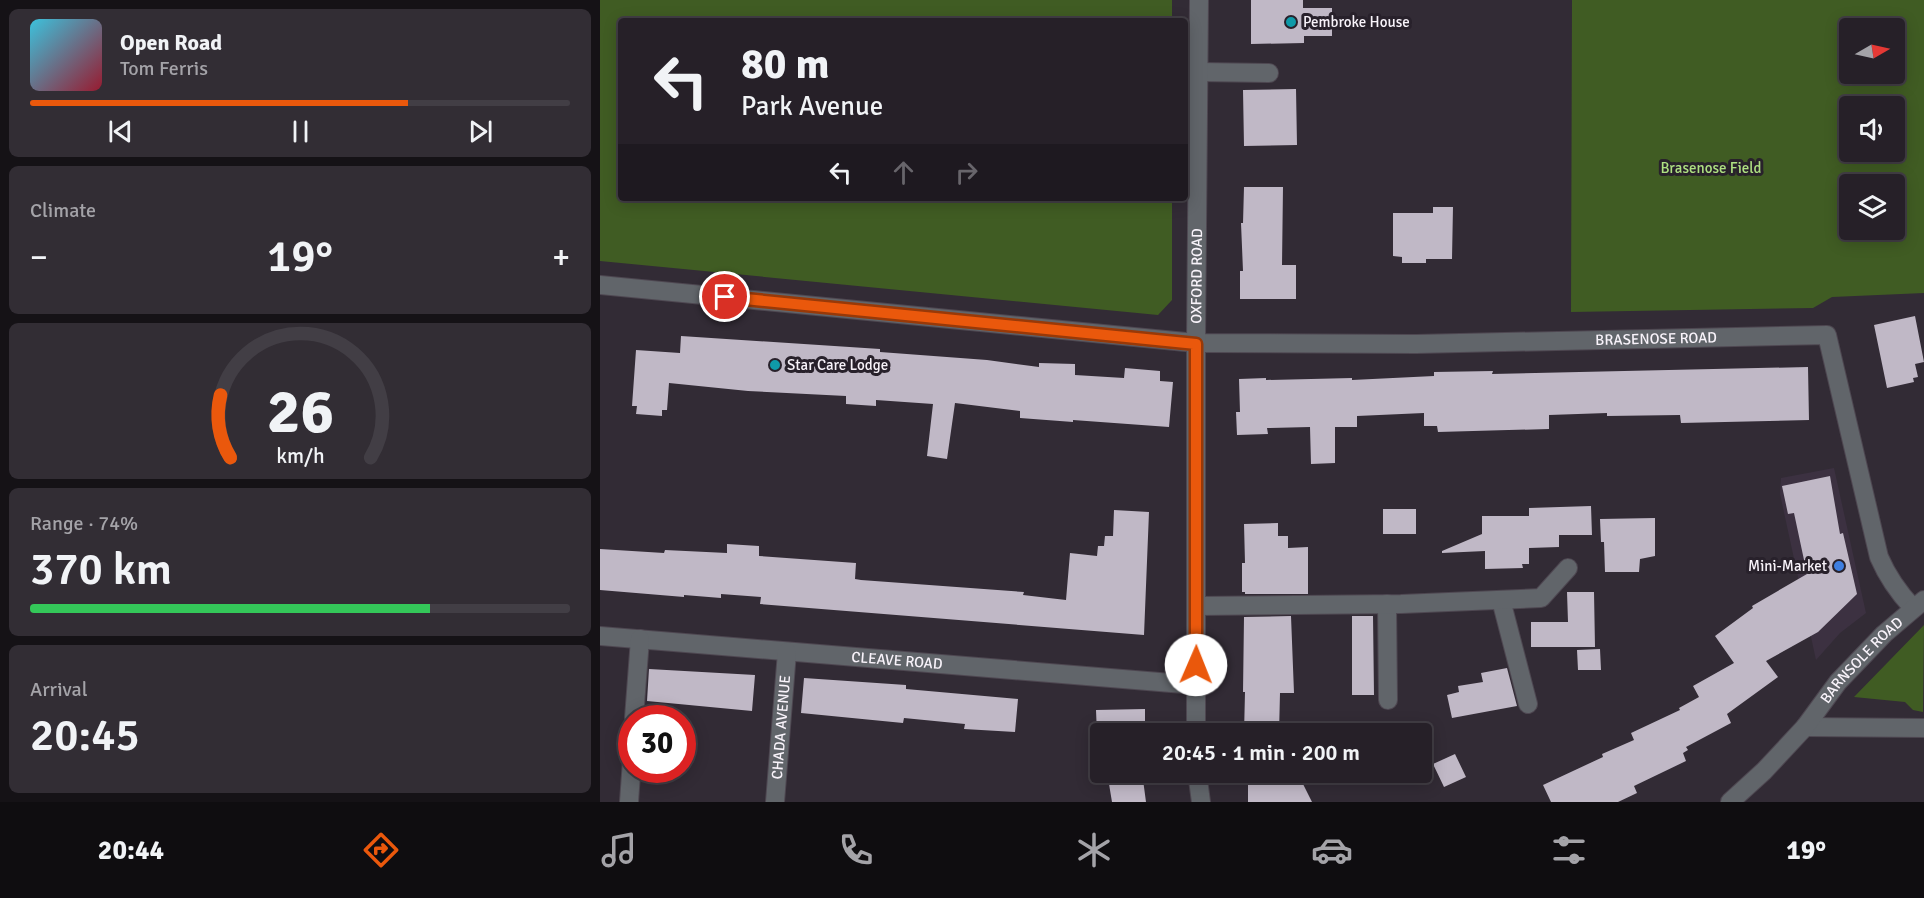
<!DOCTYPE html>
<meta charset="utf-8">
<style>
:root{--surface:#262028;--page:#322d34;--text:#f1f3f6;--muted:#a4a3a8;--line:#423e45;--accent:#ea580c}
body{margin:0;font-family:Signika,sans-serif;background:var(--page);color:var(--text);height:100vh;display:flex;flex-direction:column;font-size:22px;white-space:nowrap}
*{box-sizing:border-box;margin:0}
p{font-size:20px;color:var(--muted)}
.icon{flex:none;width:33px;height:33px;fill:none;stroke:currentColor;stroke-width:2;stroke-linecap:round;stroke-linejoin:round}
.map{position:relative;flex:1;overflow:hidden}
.details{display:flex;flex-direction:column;gap:9px;padding:9px;background:#151216;width:600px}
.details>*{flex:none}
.hud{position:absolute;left:18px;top:18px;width:570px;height:183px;border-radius:6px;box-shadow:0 3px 15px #0003,0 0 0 2px var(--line);background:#262028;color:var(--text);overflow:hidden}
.needle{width:39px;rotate:81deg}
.buttons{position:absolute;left:1239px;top:18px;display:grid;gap:12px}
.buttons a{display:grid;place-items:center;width:66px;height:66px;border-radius:6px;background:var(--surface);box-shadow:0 3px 15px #0003,0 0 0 2px var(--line);font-size:30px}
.speed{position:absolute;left:18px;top:705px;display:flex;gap:12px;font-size:30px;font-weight:700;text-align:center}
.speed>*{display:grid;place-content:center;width:78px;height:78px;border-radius:50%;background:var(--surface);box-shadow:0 3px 15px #0003,0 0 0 2px var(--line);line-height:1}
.speed .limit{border:9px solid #d22;background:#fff;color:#111}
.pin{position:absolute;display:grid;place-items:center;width:51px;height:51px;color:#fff;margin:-26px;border:3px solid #fff;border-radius:50%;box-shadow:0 2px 6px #0007}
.me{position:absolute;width:66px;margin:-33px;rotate:1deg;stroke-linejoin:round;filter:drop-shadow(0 0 4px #0008)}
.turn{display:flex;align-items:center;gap:21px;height:126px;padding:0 24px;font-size:27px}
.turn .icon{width:78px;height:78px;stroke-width:2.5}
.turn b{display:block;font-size:42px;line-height:51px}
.lanes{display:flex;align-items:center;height:57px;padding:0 24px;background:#0003;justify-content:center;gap:30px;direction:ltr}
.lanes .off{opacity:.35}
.big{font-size:45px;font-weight:600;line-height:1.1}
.details .widget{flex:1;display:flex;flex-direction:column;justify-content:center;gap:9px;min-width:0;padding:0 21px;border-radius:9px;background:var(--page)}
.details .dial{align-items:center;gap:0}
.dial svg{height:156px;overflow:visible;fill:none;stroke:var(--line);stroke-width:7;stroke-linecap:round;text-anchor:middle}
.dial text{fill:var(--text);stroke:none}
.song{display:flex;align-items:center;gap:18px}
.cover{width:72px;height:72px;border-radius:9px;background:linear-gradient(135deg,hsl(190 70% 55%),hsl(350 70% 35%))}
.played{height:6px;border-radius:3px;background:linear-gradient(90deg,var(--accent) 70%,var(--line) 70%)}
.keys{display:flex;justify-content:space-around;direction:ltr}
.heat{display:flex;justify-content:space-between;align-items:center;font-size:33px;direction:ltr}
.charge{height:9px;border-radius:4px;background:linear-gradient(90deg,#34c759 74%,var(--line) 0)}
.trip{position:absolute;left:490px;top:723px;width:342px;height:60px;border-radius:6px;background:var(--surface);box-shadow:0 3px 15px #0003,0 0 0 2px var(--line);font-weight:600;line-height:60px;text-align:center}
.dock{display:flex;height:96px;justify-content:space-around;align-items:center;background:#0f0d10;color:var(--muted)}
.dock .icon{width:42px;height:42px}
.dock .active{color:var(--accent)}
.dock b{font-size:27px;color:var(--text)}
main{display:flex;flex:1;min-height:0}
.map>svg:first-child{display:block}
.built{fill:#3c3141}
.green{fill:#405c23;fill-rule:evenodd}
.building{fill:#c0b8c6}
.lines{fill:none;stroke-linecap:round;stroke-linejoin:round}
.minor-casing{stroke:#4e4751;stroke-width:20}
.minor{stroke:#61656a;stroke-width:18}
.route-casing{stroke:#983908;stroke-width:15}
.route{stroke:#ea580c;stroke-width:10}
.culture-dot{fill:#0f9aa8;stroke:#28212b;stroke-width:2}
.shop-dot{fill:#3f7fe0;stroke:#28212b;stroke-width:2}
.labels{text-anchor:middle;stroke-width:6;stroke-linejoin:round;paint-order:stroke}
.poi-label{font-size:15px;fill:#f8f3fa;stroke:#28212b;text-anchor:start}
.park-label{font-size:15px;fill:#aee082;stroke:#28212b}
.street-label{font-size:15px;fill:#f8f3fa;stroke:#28212b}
</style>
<main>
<section class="details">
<div class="widget">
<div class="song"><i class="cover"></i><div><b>Open Road</b><p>Tom Ferris</p></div></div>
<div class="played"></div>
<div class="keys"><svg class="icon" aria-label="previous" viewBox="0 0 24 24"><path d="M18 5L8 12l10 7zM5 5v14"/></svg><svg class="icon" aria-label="pause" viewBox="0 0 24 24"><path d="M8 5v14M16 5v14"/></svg><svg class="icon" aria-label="next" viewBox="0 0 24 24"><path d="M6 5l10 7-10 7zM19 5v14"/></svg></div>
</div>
<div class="widget"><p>Climate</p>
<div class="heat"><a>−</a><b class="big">19°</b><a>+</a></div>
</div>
<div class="widget dial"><svg viewBox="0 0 100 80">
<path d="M14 69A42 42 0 1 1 86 69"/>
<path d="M14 69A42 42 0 0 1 9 37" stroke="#ea580c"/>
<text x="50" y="56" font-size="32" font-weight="700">26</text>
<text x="50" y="72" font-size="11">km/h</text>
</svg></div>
<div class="widget"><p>Range · 74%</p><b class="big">370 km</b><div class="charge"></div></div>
<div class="widget"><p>Arrival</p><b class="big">20:45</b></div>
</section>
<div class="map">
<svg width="1324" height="802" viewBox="0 0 1324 802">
<rect width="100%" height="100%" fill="#322b35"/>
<!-- built -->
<path class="built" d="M 1234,468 L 1266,613 L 1240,633 L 1216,660 L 1180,494 L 1181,478 Z"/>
<!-- green -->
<path class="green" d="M 0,0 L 572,0 L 572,21 L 21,21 L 21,198 L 572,198 L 572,300 L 558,315 L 0,261 Z
M 972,0 L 1324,0 L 1324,293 L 1232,297 L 1213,308 L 971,312 ZM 1294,28 L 1294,74 L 1250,74 L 1250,28 ZM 1294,106 L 1294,152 L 1250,152 L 1250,106 ZM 1294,184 L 1294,230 L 1250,230 L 1250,184 Z
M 1324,625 L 1323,712 L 1313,710 L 1305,702 L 1254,697 Z"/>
<!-- building -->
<path class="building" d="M 651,0 L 703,0 L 703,8 L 732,8 L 732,36 L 704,36 L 704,43 L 651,44 Z
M 696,89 L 697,145 L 644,146 L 643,90 Z
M 644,187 L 683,187 L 682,265 L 696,265 L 696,299 L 640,299 L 640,271 L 643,271 L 641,223 L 643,223 Z
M 833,207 L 853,207 L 852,259 L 826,259 L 826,263 L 802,263 L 802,257 L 793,256 L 793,213 L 833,213 Z
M 1315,316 L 1324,362 L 1315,364 L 1318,377 L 1313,378 L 1314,382 L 1287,388 L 1274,325 Z
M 81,336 L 280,349 L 280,352 L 387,360 L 439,367 L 439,363 L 475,364 L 475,375 L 524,378 L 525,368 L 560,371 L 560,381 L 573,382 L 569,427 L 473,420 L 473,422 L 420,418 L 420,411 L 355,403 L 347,459 L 327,456 L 333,404 L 276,400 L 276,406 L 246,404 L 246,396 L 148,391 L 69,383 L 67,410 L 62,410 L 62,416 L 36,414 L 37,406 L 32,406 L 36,350 L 80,353 Z
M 1208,367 L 1209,420 L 1081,423 L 1080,415 L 1007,416 L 1007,413 L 949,415 L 949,429 L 838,432 L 837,426 L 824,426 L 824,413 L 757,416 L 757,427 L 735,427 L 735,463 L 711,464 L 710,427 L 667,428 L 668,434 L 637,435 L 636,412 L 640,412 L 639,379 L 666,378 L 666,380 L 752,378 L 752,380 L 834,376 L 834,372 L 893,371 L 892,374 Z
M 1230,476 L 1240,534 L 1243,533 L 1257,594 L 1218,632 L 1166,661 L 1178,677 L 1127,714 L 1131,723 L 1086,747 L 1088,750 L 1083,753 L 1086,761 L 1034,786 L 1037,793 L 1018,802 L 951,802 L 943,785 L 1003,757 L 1002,754 L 1034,740 L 1031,733 L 1080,710 L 1079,708 L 1099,697 L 1093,686 L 1134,663 L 1115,636 L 1153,608 L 1152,606 L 1207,574 L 1194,513 L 1188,514 L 1182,486 Z
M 991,506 L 992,535 L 959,535 L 959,547 L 929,548 L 929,564 L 922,564 L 923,568 L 885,569 L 885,551 L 842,553 L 842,551 L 882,534 L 882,516 L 929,516 L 929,508 Z
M 783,509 L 816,509 L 816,534 L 783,534 Z
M 514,510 L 549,512 L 544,635 L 160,604 L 161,597 L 121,594 L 121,598 L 84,595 L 84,597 L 0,590 L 0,549 L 64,553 L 65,550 L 127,553 L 127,544 L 159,546 L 159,556 L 256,563 L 255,579 L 261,580 L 424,592 L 423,595 L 466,600 L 470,553 L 497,556 L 498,546 L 504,546 L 505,536 L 513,536 Z
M 1055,518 L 1055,556 L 1040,559 L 1039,572 L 1005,572 L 1004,542 L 1001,542 L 1000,519 Z
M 678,523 L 678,536 L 688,536 L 688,548 L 708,547 L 708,594 L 645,594 L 645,592 L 642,592 L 642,563 L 645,563 L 644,524 Z
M 967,592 L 994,592 L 995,647 L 931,647 L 931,622 L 968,622 Z
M 691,616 L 694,693 L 680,693 L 679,734 L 644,734 L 645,692 L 643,692 L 644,617 Z
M 752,616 L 773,616 L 774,695 L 752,695 Z
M 1000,649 L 1001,670 L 978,670 L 977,650 Z
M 907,668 L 917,706 L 852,718 L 847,695 L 859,692 L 858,686 L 883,682 L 881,673 Z
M 49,669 L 155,675 L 152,711 L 47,701 Z
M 204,678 L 306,685 L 306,689 L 418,699 L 415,732 L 364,729 L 365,724 L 304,718 L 303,723 L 201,713 Z
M 545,709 L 545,734 L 497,734 L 496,710 Z
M 855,754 L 866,777 L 844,787 L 833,764 Z
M 507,772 L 542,772 L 546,802 L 512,802 Z
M 648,772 L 702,772 L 702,782 L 712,802 L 648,802 Z"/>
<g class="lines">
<defs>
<g id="minor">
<path d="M 598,72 L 669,73"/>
<path id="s1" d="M 0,285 L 596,343 L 816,344 L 1227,335 L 1279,557 C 1288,578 1298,592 1313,608"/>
<path d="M 901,600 L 928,704"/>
<path d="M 787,604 L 788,700"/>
<path d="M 597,606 L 801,604 L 941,598 L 968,568"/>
<path id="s2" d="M 0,636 L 596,685"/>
<path d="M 34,718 L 40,639"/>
<path d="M 1205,727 L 1324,728"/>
<path id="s3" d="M 596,734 L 596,343 L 599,0"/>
<path d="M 597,772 L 601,802"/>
<path d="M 29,802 L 32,760"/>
<path id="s4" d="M 175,802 L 187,652"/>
<path id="s5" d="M 1130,802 L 1164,771 L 1205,727 L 1238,682 L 1284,634 L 1324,600"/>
</g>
</defs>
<!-- minor casing -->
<use href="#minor" class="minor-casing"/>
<!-- minor -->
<use href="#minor" class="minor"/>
</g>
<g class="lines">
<defs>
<path id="route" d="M 125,297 L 596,344 L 596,665"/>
</defs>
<!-- route casing -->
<use href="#route" class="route-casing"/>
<!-- route -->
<use href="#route" class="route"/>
</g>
<!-- markers -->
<g class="culture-dot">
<circle cx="691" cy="22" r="6"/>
<circle cx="175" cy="365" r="6"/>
</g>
<circle class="shop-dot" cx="1239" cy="566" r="6"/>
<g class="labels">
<!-- poi labels -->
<g class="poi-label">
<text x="703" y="27">Pembroke House</text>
<text x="187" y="370">Star Care Lodge</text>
<text x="1227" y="571" text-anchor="end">Mini-Market</text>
</g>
<!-- park labels -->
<g class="park-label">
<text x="1111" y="173">Brasenose Field</text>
</g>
<!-- street labels -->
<g class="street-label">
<text dy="5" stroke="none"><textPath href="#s3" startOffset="458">OXFORD ROAD</textPath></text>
<text dy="5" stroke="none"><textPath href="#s1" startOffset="1059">BRASENOSE ROAD</textPath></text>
<text dy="5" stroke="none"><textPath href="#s2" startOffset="298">CLEAVE ROAD</textPath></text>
<text dy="5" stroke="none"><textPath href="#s5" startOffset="194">BARNSOLE ROAD</textPath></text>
<text dy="5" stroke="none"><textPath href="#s4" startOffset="75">CHADA AVENUE</textPath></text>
</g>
</g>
</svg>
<div class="buttons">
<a><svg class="needle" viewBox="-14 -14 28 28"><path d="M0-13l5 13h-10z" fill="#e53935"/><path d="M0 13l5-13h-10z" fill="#a4a3a8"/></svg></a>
<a><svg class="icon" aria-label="sound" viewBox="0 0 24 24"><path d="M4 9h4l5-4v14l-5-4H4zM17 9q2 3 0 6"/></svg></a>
<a><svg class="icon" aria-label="layers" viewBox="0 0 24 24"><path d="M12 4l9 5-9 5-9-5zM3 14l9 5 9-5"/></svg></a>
</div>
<div class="speed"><div class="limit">30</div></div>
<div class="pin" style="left:125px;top:297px;background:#d93025"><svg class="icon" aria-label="arrive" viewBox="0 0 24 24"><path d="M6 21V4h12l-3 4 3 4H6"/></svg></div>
<svg class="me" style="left:596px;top:665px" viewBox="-20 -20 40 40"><circle r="19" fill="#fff"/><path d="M0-13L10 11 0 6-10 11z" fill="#ea580c"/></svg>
<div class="trip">20:45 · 1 min · 200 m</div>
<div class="hud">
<div class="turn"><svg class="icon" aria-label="left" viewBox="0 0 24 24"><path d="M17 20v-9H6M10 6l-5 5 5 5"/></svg><div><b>80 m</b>Park Avenue</div></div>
<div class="lanes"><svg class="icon" aria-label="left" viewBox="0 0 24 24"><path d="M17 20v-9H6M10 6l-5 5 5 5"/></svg><svg class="icon off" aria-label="ahead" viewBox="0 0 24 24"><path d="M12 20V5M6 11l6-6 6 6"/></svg><svg class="icon off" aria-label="right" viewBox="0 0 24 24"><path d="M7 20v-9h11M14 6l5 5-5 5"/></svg></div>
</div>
</div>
</main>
<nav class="dock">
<b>20:44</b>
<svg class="icon active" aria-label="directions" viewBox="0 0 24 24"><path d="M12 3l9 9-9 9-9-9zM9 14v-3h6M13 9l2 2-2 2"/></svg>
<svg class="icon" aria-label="music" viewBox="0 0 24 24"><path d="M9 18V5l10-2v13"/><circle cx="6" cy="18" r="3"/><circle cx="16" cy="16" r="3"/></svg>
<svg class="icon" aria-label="phone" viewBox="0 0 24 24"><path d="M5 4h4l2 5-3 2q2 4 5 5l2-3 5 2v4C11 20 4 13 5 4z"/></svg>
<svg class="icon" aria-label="climate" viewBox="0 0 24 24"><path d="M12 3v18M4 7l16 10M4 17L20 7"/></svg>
<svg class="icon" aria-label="car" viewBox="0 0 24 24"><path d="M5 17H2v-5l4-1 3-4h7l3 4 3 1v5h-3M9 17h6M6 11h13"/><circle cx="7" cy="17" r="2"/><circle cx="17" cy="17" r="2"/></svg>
<svg class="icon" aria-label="filters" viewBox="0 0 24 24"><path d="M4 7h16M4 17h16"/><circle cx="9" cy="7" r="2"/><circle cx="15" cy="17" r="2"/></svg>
<b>19°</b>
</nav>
